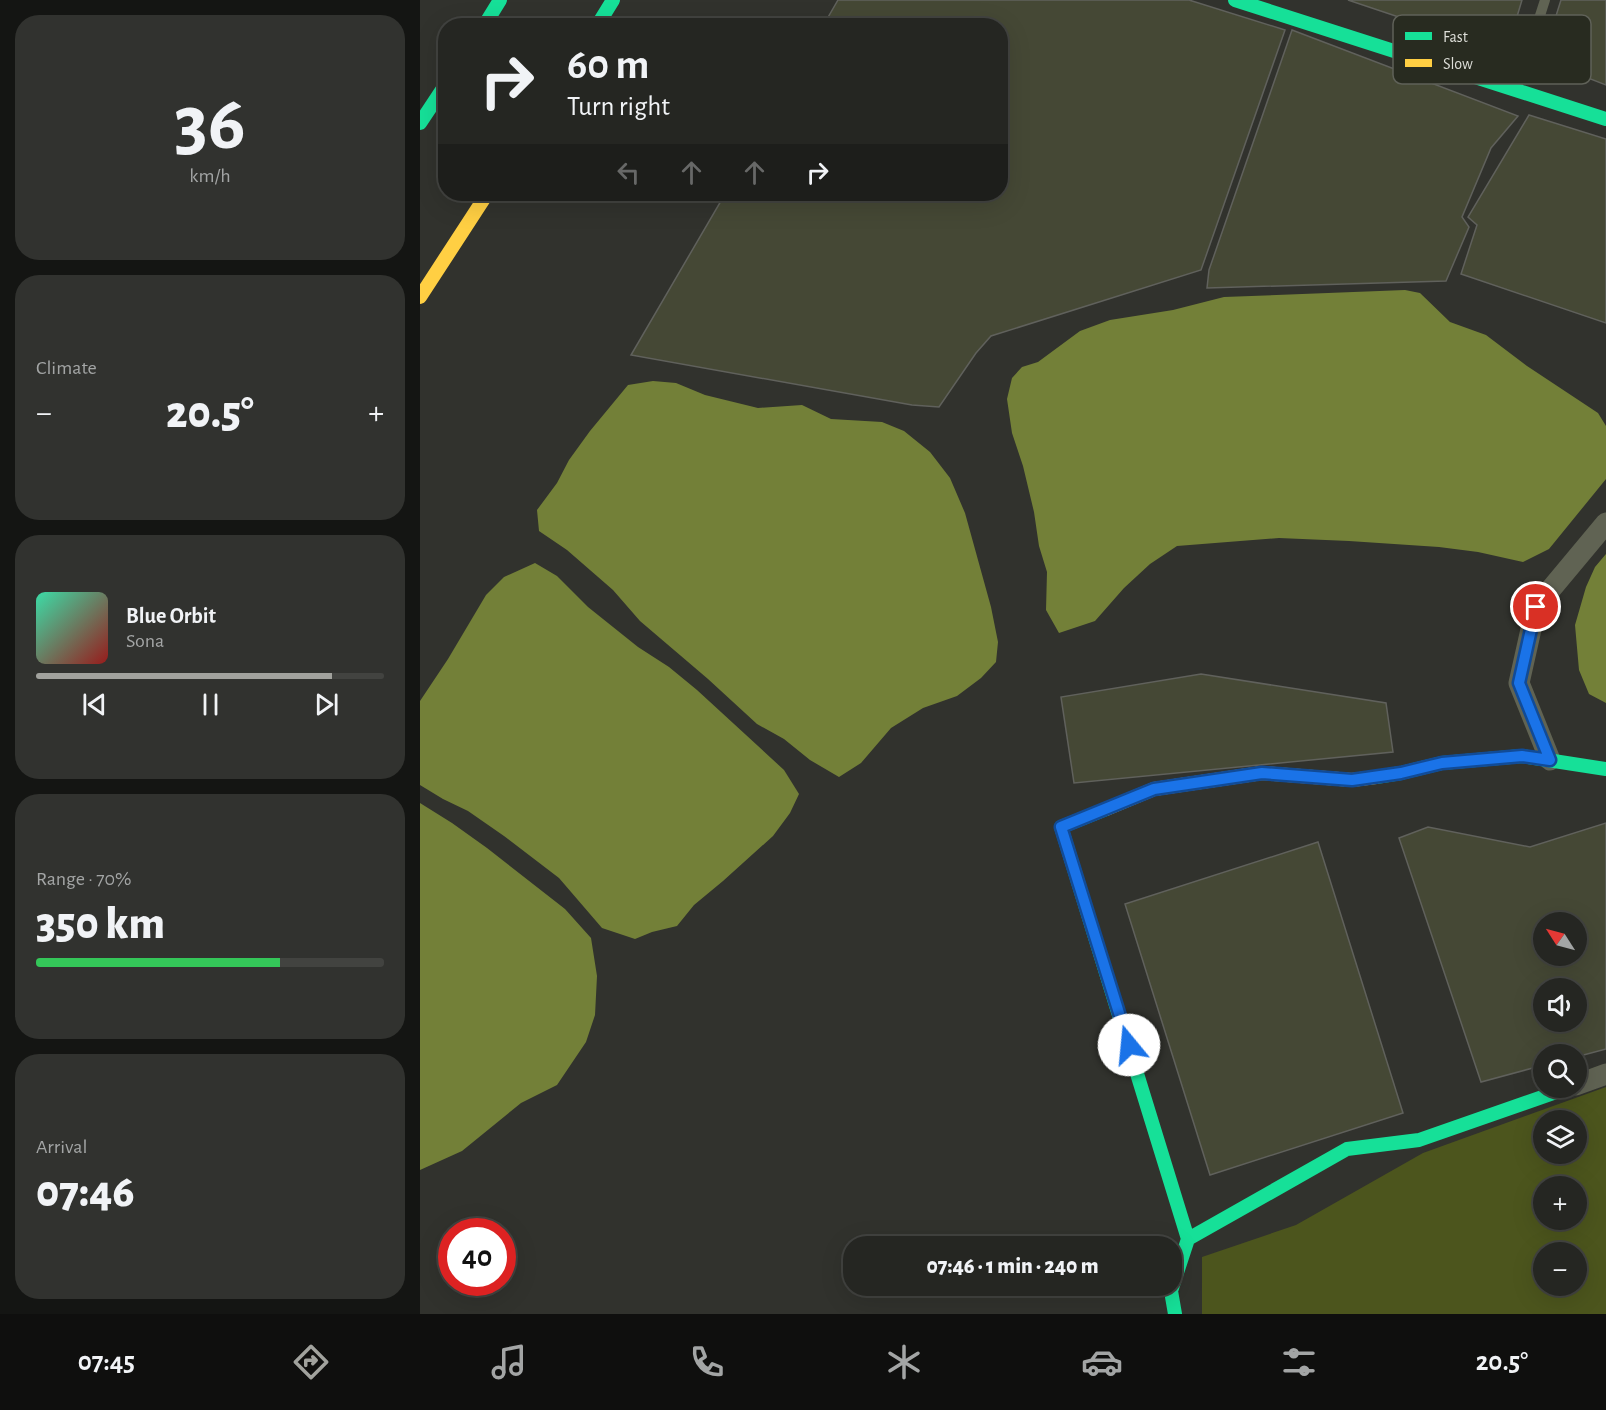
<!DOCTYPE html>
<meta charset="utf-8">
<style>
:root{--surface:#252622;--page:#31322f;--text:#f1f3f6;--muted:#a3a5a5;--line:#424340;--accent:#a1a29d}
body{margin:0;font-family:"Alegreya Sans",sans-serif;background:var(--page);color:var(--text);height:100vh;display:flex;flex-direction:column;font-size:22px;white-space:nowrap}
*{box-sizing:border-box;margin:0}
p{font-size:20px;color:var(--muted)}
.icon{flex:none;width:33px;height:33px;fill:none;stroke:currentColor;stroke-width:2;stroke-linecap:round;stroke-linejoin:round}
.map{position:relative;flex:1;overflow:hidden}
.drawer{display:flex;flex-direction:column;gap:15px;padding:15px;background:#141513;width:420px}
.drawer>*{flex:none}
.guide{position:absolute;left:18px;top:18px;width:570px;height:183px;border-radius:24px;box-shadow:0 6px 24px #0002,0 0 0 2px var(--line);background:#252622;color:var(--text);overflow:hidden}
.needle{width:39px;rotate:306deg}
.tools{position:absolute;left:1113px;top:912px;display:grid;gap:12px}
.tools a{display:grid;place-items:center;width:54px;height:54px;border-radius:50%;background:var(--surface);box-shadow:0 6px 24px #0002,0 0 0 2px var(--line);font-size:30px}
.speed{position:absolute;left:18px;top:1218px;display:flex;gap:12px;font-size:30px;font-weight:700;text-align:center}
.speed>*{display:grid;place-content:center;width:78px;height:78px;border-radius:50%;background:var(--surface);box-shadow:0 6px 24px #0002,0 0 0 2px var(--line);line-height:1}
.speed .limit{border:9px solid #d22;background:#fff;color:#111}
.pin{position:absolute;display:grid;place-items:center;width:51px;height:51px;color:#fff;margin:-26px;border:3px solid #fff;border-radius:50%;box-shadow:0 2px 6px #0007}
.me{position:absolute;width:66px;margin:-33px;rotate:343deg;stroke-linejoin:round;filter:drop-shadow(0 0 4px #0008)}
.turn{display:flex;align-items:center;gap:21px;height:126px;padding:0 30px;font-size:27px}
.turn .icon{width:78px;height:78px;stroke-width:2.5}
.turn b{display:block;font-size:42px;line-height:51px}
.lanes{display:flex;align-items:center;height:57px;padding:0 30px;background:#0003;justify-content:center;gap:30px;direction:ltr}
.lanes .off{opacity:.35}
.big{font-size:45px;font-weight:800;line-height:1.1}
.drawer .tile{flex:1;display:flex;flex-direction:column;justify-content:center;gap:9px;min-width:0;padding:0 21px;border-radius:24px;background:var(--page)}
.drawer .dial{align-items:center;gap:0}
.dial b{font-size:78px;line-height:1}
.song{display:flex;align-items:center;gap:18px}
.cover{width:72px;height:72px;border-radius:9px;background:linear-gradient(135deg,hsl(160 70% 55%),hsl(0 70% 35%))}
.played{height:6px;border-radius:3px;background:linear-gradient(90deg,var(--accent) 85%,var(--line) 85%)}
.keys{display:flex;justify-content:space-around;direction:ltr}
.heat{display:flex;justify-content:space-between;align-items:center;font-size:33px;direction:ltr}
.charge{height:9px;border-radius:4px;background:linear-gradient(90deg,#34c759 70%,var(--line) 0)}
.trip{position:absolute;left:423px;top:1236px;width:339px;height:60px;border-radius:24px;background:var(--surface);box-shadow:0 6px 24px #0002,0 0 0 2px var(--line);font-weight:800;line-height:60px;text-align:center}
.dock{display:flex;height:96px;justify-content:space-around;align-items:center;background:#0f0f0e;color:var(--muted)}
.dock .icon{width:42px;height:42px}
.dock .active{color:var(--accent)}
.dock b{font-size:27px;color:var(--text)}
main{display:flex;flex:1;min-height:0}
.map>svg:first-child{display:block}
.green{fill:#4c551d;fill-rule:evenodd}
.water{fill:#738038}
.building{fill:#454835;stroke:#60615c;stroke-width:1.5;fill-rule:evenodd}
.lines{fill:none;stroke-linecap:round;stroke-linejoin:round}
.lane{stroke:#606353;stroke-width:10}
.street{stroke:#606353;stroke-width:21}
.fast{stroke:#16e098;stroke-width:14}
.slow{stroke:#ffcf43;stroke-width:14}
.route-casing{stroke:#114b97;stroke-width:15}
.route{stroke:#1a73e8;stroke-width:10}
.key{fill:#282b20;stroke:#5f6158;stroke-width:1.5}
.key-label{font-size:16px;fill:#dedfd9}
</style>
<main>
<section class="drawer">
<div class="tile dial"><b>36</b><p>km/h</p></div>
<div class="tile"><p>Climate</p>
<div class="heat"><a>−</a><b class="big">20.5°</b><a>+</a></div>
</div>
<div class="tile">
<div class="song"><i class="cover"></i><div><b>Blue Orbit</b><p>Sona</p></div></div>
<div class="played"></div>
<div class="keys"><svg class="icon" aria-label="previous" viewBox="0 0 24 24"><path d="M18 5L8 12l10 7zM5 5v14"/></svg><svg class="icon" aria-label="pause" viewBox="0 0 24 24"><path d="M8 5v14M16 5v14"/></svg><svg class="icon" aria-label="next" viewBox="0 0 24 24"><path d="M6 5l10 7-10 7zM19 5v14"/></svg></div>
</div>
<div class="tile"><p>Range · 70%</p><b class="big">350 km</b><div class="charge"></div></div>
<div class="tile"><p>Arrival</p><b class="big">07:46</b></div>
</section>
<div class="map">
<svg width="1186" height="1314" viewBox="0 0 1186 1314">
<rect width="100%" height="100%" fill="#31322d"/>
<!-- green -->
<path class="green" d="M 1186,1087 L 1186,1314 L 782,1314 L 782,1257 L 876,1225 L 1003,1153 ZM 1124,1120 L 1156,1120 L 1156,1154 L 1124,1154 ZM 1124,1186 L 1156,1186 L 1156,1220 L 1124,1220 ZM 1124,1252 L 1156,1252 L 1156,1286 L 1124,1286 Z"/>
<!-- water -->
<path class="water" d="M 985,290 L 1000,293 L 1030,322 L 1066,335 L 1107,366 L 1178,413 L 1186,426 L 1186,479 L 1129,549 L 1103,562 L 1058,552 L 1019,547 L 929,541 L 859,538 L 757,546 L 730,564 L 704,588 L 675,621 L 639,633 L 626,610 L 627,572 L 619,546 L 614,512 L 603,466 L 592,433 L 587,399 L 592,378 L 602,367 L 618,362 L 660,331 L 690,320 L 753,310 L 804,297 Z
M 233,381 L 256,383 L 285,395 L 338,408 L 382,405 L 411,419 L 462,422 L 484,431 L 510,452 L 530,478 L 545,513 L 571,607 L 578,642 L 576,662 L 561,678 L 537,696 L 503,708 L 471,728 L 441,763 L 419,777 L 390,760 L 364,739 L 337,724 L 288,679 L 220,621 L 193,590 L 147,550 L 119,531 L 117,510 L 137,483 L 149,460 L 170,431 L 208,385 Z
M 1186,554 L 1186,703 L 1169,694 L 1159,670 L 1155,625 L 1166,587 L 1175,567 Z
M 115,563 L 137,576 L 168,607 L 218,647 L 249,667 L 277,690 L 364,770 L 379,794 L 370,813 L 353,836 L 303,881 L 274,905 L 257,926 L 232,932 L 215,939 L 182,928 L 139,878 L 84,836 L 48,811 L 23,799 L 0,785 L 0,701 L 28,659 L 66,595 L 84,577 Z
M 0,803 L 32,823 L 67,848 L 145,909 L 171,938 L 177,976 L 175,1015 L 166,1042 L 137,1085 L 101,1103 L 42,1151 L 0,1170 Z"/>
<!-- building -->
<path class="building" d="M 418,0 L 769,0 L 865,30 L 781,270 L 571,336 L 556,353 L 519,407 L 492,405 L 211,355 L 305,194 L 580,194 L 580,26 L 403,26 Z
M 928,0 L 1102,0 L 1086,53 Z
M 1141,0 L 1186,0 L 1186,85 L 1122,60 Z
M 872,30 L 1098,116 L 1071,148 L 1042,217 L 1049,227 L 1026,281 L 787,288 L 789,270 Z
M 1109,115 L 1186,139 L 1186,323 L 1041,274 L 1057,225 L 1048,217 Z
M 781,674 L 966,703 L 973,752 L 654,783 L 641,697 Z
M 1186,823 L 1186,1049 L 1156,1057 L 1156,1054 L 1124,1054 L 1124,1065 L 1061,1082 L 979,838 L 1008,827 L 1110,847 ZM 1124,922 L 1156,922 L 1156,956 L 1124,956 ZM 1124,988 L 1156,988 L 1156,1022 L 1124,1022 Z
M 898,842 L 983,1113 L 790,1175 L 705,904 Z"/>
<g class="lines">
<!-- lane -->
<path class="lane" d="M 1096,90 L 1125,0"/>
<!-- street -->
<path class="street" d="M 1130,760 L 1099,683 L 1116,607 L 1186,523
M 1156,1085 L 1186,1074"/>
<!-- fast -->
<path class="fast" d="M 815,0 L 1186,119
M 64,26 L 80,0
M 177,26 L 193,0
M 0,123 L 26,84
M 956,777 L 981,773 L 1022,763 L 1102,756 L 1186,769
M 686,809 L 641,827 L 768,1239
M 755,1314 L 751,1291 L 768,1239 L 927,1149 L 999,1140 L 1148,1088"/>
<!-- slow -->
<path class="slow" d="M 0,297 L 67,194
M 686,809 L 734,789 L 842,773 L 932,780 L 956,777"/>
</g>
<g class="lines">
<defs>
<path id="route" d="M 709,1045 L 641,827 L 734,789 L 842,773 L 932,780 L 981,773 L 1022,763 L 1102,756 L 1130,760 L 1099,683 L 1116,607"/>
</defs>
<!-- route casing -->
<use href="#route" class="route-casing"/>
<!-- route -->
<use href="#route" class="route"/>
</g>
<!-- legend -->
<rect x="973" y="15" width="198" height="69" rx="9" class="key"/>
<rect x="985" y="32" width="27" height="8" fill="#16e098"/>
<rect x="985" y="59" width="27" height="8" fill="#ffcf43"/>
<g class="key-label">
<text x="1023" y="42">Fast</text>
<text x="1023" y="69">Slow</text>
</g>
</svg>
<div class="tools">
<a><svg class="needle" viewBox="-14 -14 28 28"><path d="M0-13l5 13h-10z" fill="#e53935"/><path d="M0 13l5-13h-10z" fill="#a3a5a5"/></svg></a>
<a><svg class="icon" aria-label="sound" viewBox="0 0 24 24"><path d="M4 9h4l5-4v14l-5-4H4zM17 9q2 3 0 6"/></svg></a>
<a><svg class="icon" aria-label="search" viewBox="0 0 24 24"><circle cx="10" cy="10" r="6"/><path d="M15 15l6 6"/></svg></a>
<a><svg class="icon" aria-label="layers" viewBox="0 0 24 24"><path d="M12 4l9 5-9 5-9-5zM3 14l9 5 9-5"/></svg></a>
<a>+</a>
<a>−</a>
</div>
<div class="speed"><div class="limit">40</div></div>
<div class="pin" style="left:1116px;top:607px;background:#d93025"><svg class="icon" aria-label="arrive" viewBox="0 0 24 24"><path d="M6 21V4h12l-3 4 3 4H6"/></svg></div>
<svg class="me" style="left:709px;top:1045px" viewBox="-20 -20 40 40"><circle r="19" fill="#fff"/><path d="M0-13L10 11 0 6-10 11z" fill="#1a73e8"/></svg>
<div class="trip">07:46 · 1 min · 240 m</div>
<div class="guide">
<div class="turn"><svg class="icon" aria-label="right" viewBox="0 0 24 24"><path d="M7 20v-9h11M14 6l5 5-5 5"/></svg><div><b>60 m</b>Turn right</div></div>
<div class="lanes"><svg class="icon off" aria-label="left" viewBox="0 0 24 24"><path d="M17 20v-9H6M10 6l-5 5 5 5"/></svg><svg class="icon off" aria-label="ahead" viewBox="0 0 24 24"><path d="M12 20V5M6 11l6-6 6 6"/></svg><svg class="icon off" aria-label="ahead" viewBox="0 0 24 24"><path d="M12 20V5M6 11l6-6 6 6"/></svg><svg class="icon" aria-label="right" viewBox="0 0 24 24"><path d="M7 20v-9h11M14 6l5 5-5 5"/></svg></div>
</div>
</div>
</main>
<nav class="dock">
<b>07:45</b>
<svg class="icon active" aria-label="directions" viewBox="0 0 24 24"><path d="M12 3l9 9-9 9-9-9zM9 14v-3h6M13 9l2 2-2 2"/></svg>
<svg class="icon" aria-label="music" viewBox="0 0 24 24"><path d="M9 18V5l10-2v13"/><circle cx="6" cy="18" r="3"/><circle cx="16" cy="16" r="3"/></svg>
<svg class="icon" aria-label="phone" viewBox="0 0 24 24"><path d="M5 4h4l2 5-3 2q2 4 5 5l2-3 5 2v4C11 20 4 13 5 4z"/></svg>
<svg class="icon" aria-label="climate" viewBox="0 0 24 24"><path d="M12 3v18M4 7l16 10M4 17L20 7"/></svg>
<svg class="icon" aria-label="car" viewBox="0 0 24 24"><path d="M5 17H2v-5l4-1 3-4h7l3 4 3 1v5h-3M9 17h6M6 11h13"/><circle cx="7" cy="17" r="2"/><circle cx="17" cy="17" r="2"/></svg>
<svg class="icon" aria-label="filters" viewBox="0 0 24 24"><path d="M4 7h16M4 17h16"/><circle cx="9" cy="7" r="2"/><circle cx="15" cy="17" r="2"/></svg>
<b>20.5°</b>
</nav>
